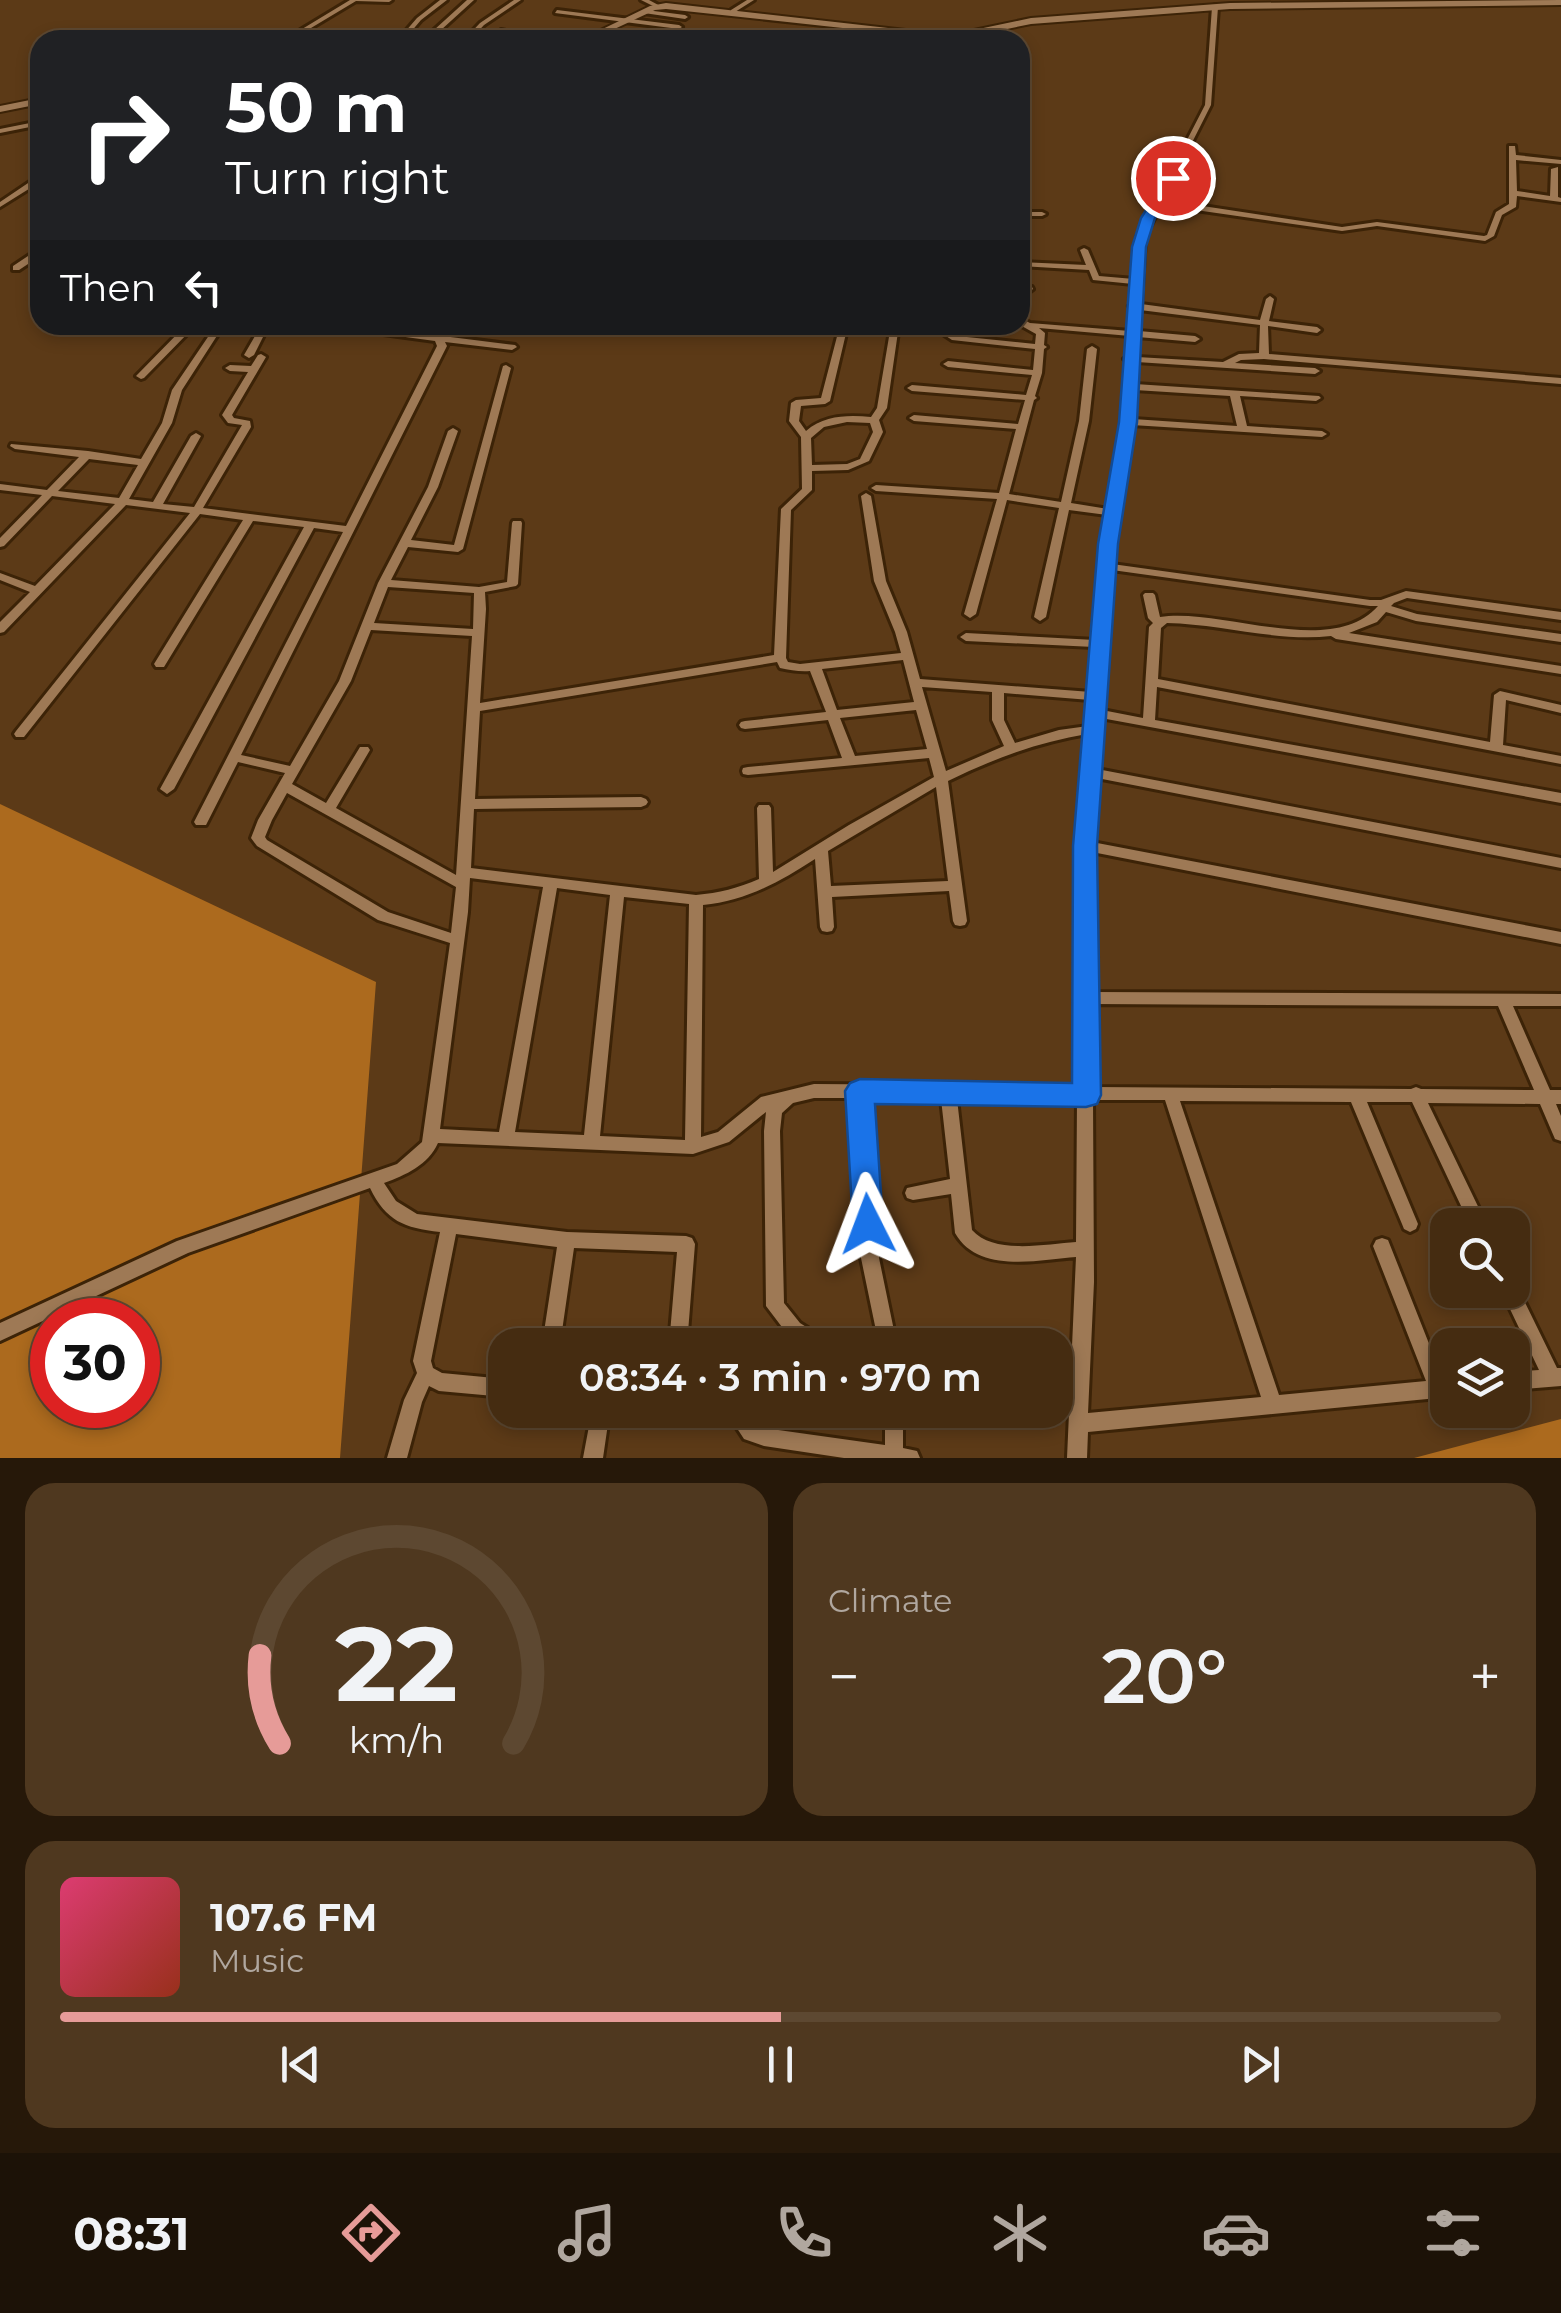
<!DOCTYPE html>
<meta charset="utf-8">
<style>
:root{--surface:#452c11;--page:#4f381f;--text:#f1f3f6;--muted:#b0a79f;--line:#5d4831;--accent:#e69b98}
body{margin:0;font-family:Montserrat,sans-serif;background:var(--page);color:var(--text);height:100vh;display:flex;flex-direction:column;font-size:38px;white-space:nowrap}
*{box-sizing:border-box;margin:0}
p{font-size:32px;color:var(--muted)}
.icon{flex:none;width:55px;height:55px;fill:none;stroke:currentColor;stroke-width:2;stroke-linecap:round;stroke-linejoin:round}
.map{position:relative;height:1458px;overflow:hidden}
.panel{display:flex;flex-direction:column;gap:25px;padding:25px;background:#261809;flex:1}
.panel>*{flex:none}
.hud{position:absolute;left:30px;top:30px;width:1000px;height:305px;border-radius:30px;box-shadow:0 5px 15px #0003,0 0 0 2px var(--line);background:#202124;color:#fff;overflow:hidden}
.tools{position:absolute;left:1430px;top:1208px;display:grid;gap:20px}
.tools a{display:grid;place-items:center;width:100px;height:100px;border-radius:20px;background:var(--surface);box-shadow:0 5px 15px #0003,0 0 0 2px var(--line);font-size:50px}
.speed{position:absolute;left:30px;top:1298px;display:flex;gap:20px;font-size:50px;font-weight:700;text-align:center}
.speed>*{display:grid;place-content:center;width:130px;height:130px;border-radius:50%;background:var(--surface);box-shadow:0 5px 15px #0003,0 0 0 2px var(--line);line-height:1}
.speed .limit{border:15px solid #d22;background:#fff;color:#111}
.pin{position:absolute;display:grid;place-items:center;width:85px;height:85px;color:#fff;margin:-42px;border:5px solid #fff;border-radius:50%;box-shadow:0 2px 10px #0007}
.me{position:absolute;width:110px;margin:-55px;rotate:357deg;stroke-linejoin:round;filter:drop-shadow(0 0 8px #0008)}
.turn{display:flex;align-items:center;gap:35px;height:210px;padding:0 30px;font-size:45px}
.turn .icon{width:130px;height:130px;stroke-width:2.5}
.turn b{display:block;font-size:70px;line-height:85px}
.then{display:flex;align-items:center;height:95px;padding:0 30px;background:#0003;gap:20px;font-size:38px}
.big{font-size:75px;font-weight:600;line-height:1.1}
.panel .tile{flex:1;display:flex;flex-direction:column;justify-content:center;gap:15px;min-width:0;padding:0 35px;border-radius:30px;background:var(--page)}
.panel .dial{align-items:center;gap:0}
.dial svg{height:260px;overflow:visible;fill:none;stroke:var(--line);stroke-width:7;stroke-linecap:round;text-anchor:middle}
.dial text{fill:var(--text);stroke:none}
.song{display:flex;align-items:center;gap:30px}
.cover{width:120px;height:120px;border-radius:15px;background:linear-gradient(135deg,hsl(340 70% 55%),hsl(10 70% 35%))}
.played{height:10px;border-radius:5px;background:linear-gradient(90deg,var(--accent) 50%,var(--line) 50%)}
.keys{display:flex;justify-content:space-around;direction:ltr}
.heat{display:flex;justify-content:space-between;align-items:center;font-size:55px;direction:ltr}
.panel .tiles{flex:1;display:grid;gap:25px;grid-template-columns:1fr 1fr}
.tile:last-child{grid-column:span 2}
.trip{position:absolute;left:488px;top:1328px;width:585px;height:100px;border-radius:30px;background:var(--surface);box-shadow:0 5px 15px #0003,0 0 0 2px var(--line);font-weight:600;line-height:100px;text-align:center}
.dock{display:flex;height:160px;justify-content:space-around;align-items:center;background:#1c1207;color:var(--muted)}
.dock .icon{width:70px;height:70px}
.dock .selected{color:var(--accent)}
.dock b{font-size:45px;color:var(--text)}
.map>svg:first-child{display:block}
.forest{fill:#ac6a1e;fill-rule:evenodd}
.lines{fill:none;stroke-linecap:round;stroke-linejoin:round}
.street-casing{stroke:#3c2307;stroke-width:6}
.secondary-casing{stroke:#3c2307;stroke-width:4}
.street{fill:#9e7955;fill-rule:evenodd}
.secondary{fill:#9e7955;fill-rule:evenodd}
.route{fill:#1a73e8;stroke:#114b97;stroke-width:2.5}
</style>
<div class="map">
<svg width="1561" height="1458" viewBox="0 0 1561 1458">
<rect width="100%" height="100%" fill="#5c3a17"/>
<!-- forest -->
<path class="forest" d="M 0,804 L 376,982 L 340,1458 L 0,1458 ZM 52,1320 L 138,1320 L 138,1405 L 52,1405 Z
M 1561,1419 L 1561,1458 L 1414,1458 Z"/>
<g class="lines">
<defs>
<path id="street" d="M 350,0 L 392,0 L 389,2 L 356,1 L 291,40 L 284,40 Z
M 440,0 L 447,0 L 421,20 L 404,40 L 398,40 L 417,18 Z
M 467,0 L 474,0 L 430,40 L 423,40 Z
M 514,0 L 521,0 L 484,25 L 470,40 L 464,40 L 480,23 Z
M 641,0 L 649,0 L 662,7 L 657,8 Z
M 747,0 L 754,0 L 735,12 L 731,12 L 731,10 Z
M 1215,5 L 1218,7 L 1211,105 L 1163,200 L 1342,227 L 1377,222 L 1484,236 L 1487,235 L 1496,212 L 1509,204 L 1509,146 L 1515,146 L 1516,155 L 1561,160 L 1561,164 L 1516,160 L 1517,191 L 1550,196 L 1551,169 L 1558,167 L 1558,197 L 1561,198 L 1561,202 L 1517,196 L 1516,207 L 1502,215 L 1494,236 L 1485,241 L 1377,226 L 1342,231 L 1161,205 L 1145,237 L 1141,304 L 1260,320 L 1266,299 L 1270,296 L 1274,299 L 1269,321 L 1317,327 L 1321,330 L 1317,333 L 1268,326 L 1269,354 L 1561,378 L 1561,384 L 1264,359 L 1241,360 L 1235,363 L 1315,368 L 1320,371 L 1315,374 L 1137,362 L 1135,384 L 1319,396 L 1321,398 L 1316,401 L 1240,396 L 1247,426 L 1322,431 L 1327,434 L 1322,437 L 1132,425 L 1113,544 L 1112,564 L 1370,600 L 1381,600 L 1406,591 L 1561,612 L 1561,620 L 1407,598 L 1394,603 L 1391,606 L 1417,614 L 1561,634 L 1561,642 L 1416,621 L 1386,612 L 1377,622 L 1349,633 L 1561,666 L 1561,674 L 1336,639 L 1331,636 C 1276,642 1221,624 1167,623 L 1161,628 L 1158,679 L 1490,742 L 1494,695 L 1500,691 L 1561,705 L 1561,713 L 1506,700 L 1503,745 L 1561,756 L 1561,764 L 1157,687 L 1155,720 L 1561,793 L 1561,803 L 1101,718 L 1097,769 L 1561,858 L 1561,868 L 1097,778 L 1092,842 L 1561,932 L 1561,944 L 1092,852 L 1092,992 L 1561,994 L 1561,1006 L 1513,1006 L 1550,1090 L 1561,1090 L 1561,1104 L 1556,1104 L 1561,1116 L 1561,1141 L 1555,1139 L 1540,1104 L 1428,1103 L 1487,1225 L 1470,1225 L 1412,1102 L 1367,1102 L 1418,1224 L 1416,1229 L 1410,1232 L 1404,1229 L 1402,1224 L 1351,1102 L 1180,1101 L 1279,1395 L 1426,1381 L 1373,1246 L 1376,1240 L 1382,1238 L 1388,1240 L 1443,1379 L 1448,1379 L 1448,1397 L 1088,1432 L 1087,1458 L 1067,1458 L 1076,1257 C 1038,1260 978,1274 955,1233 L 951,1194 L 913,1200 L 907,1198 L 905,1193 L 907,1188 L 950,1179 L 941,1099 L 868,1098 L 879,1258 L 897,1345 L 879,1345 L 861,1258 L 853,1098 L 814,1098 L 793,1103 L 782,1113 L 780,1131 L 784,1303 L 800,1323 L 825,1339 L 828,1345 L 803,1345 L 788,1335 L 766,1306 L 764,1131 L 766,1112 L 729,1142 L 693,1154 L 438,1143 C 428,1165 406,1175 384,1183 L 396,1201 L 417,1214 L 567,1232 L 686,1236 L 692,1238 L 695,1244 L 687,1345 L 669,1345 L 677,1252 L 574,1248 L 560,1345 L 542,1345 L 557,1247 L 456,1234 L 431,1361 L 433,1368 L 442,1373 L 505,1379 L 505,1397 L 439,1391 L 429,1386 L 422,1402 L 407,1458 L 387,1458 L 404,1400 L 417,1373 L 413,1361 L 440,1232 C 404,1228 386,1221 370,1188 L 188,1253 L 0,1341 L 0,1323 L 177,1241 L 397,1164 L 422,1142 L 450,943 L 378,920 L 257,846 L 251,838 L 258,820 L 285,773 L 238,762 L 206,825 L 196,825 L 194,822 L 343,532 L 314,528 L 174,789 L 167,794 L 160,789 L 304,527 L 253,521 L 164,667 L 156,667 L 154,664 L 243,520 L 200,514 L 24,737 L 16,737 L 14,734 L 16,731 L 190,513 L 126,505 L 4,632 L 0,633 L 0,622 L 30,592 L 0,580 L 0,573 L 35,586 L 115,504 L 52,496 L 4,546 L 0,547 L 0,538 L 42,495 L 0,490 L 0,484 L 47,490 L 79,457 L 15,449 L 10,446 L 11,444 L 88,451 L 141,459 L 162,423 L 172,390 L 214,328 L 193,328 L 144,378 L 141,379 L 136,376 L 186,325 L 355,325 L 515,345 L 517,347 L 512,350 L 445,342 L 447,346 L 241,755 L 290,766 L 339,681 L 378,583 L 428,487 L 448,431 L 453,428 L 458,431 L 438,487 L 411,540 L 454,545 L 503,366 L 506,365 L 511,368 L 463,549 L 458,552 L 408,547 L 391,580 L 479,587 L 507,582 L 512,523 L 513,521 L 521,521 L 522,523 L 518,584 L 516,586 L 485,592 L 486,609 L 480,703 L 774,655 L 781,509 L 802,489 L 801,437 L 789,421 L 791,403 L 796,400 L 821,398 L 840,325 L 848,325 L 830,401 L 825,404 L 801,406 L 799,421 L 806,431 C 825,415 848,415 871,417 L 877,408 L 891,325 L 899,325 L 887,408 L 879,420 L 883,432 L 869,461 L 848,470 L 812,471 L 812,490 L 791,510 L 786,658 L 788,662 L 800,664 L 901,653 L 895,632 L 874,581 L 861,496 L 866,493 L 871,496 L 886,581 L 907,632 L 920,679 L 1091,692 L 1094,647 L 966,641 L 960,637 L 966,633 L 1095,640 L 1103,544 L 1107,515 L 1069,510 L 1046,617 L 1040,621 L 1034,617 L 1059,508 L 1007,500 L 976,614 L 970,618 L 964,614 L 997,499 L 876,491 L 871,488 L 876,485 L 999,493 L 1016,429 L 914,421 L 909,418 L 914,415 L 1018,424 L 1025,400 L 912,391 L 907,388 L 912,385 L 1026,395 L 1032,375 L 948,367 L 943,364 L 948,361 L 1033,370 L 1035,349 L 952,340 L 943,334 L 943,325 L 951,325 L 951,333 L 957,336 L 1035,344 L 1036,334 L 1020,325 L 1020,318 L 1030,323 L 1130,331 L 1132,308 L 1129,306 L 1132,304 L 1133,284 L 1093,280 L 1089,270 L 1020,266 L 1020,262 L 1086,265 L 1080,250 L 1084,248 L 1088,250 L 1099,276 L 1134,279 L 1137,237 L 1205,105 L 1212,7 ZM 1140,310 L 1260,325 L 1259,353 L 1239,354 L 1223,362 L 1137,357 L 1138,337 L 1195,342 L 1200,339 L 1195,336 L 1139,331 ZM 222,328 L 259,329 L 244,355 L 249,358 L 254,355 L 267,329 L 339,328 L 435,341 L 437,346 L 346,526 L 203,508 L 251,427 L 250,421 L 234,418 L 232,415 L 266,357 L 261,354 L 258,355 L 251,366 L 230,365 L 225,368 L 230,371 L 248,372 L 222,415 L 228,423 L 242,425 L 194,507 L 163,504 L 201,436 L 196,433 L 191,436 L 153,502 L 129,499 L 172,423 L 182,390 ZM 1039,328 L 1130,336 L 1128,356 L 1124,359 L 1128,361 L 1123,422 L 1108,509 L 1071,503 L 1089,421 L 1097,349 L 1092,346 L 1087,349 L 1079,421 L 1061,502 L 1009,494 L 1034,400 L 1037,398 L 1035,396 L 1042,373 L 1044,349 L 1047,347 L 1044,345 L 1045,333 ZM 1135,390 L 1230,396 L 1237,426 L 1133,419 ZM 847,422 L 870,423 L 873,432 L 860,459 L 847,464 L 812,465 L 811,438 L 824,427 ZM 89,459 L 138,465 L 119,498 L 58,491 ZM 1112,570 L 1370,606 L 1378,606 C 1332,659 1220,607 1160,617 L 1155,595 L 1153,593 L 1145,593 L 1143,595 L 1148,618 L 1153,623 L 1149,627 L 1143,718 L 1102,710 ZM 388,587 L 474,593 L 473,629 L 374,623 ZM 371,630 L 472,636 L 456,875 L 336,808 L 370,750 L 368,747 L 360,747 L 326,803 L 292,784 L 351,681 ZM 903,660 L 914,702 L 837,710 L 822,669 ZM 777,662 L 780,668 C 790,670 800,672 810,671 L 826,712 L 745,721 L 741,722 L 739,725 L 741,728 L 745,729 L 828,720 L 842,758 L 748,767 L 743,768 L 742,771 L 743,774 L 748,775 L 929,758 L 934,777 L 849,825 L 773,872 L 771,808 L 769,805 L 759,805 L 757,808 L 759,879 C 738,888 719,893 696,895 L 471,868 L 474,809 L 641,807 L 646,805 L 648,802 L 646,799 L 641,797 L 475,799 L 480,711 ZM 922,687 L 992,692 L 992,720 L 1004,746 L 946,771 ZM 1004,693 L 1090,700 L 1088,726 L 1059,730 L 1015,743 L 1004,720 ZM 916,710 L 927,749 L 855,756 L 840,718 ZM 1087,734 L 1078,846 L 1077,1086 L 814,1084 L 761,1097 L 718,1132 L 701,1137 L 703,905 C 745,901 780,882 815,859 L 820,927 L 822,931 L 827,932 L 832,931 L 834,927 L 832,897 L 949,891 L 953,921 L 955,925 L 960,926 L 965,925 L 967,921 L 948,781 C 993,759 1038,742 1087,734 ZM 936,787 L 948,881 L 831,886 L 828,851 ZM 287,793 L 456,887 L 451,933 L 388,912 L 267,840 L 265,837 L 272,820 ZM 470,878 L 543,887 L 499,1132 L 440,1129 L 468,912 ZM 557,888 L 610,895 L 584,1135 L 515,1132 ZM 624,897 L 689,904 L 685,1140 L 600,1136 ZM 1092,1004 L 1498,1006 L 1534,1090 L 1421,1089 L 1416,1087 L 1411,1089 L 1093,1087 ZM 957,1099 L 1077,1100 L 1076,1242 C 1046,1244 994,1255 972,1230 ZM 1093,1100 L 1165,1100 L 1261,1397 L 1088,1413 L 1094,1282 Z
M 557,10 L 679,25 L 682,27 L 679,29 L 555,13 Z
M 646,10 L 685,15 L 688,17 L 685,19 L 644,13 Z
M 501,30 L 506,31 L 496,40 L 489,40 Z
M 40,121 L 40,125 L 0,133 L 0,129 Z
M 37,177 L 40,177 L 40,182 L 0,207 L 0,202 Z
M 1020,212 L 1042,212 L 1046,214 L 1042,216 L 1020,216 Z
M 37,250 L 40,250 L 40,256 L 19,270 L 13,270 L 13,266 Z
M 1020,285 L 1032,287 L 1033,289 L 1029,292 L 1020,291 Z
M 1512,1283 L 1516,1284 L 1557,1368 L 1561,1368 L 1561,1386 L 1512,1390 L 1512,1372 L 1539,1370 L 1501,1290 L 1512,1290 Z
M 592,1410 L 610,1410 L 603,1458 L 583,1458 Z
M 725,1410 L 746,1410 L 757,1425 L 764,1428 L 885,1445 L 885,1410 L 903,1410 L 903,1448 L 917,1451 L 920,1458 L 844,1458 L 764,1446 L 744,1439 Z"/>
<path id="secondary" d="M 1561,0 L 1561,5 L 1230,9 L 1031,24 L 953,40 L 666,9 L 655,10 L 591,40 L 580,40 L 650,6 L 666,3 L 950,35 L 1031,18 L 1230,3 Z
M 40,98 L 40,104 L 0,112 L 0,106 Z"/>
</defs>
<!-- street casing -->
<use href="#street" class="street-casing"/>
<!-- secondary casing -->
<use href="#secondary" class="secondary-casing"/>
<!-- street -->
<use href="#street" class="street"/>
<!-- secondary -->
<use href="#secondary" class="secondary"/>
</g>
<!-- route -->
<path class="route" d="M 1168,175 L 1180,178 L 1155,218 L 1146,247 L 1137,422 L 1118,544 L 1097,846 L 1101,1095 L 1097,1104 L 1086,1107 L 875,1104 L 883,1224 L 879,1234 L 868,1238 L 857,1234 L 853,1224 L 845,1091 L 850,1083 L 860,1079 L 1072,1083 L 1073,846 L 1098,544 L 1119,422 L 1132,247 L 1141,218 Z"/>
</svg>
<div class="tools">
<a><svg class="icon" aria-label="search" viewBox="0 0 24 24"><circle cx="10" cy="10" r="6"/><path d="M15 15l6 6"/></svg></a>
<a><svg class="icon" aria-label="layers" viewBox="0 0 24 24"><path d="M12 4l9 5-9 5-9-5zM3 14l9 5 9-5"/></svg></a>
</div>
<div class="speed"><div class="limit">30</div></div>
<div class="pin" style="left:1173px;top:178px;background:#d93025"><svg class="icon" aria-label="arrive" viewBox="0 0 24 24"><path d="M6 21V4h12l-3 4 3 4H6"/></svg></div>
<svg class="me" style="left:868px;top:1224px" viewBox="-20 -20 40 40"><path d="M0-17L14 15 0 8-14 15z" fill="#1a73e8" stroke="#fff" stroke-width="4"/></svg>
<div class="trip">08:34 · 3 min · 970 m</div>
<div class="hud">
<div class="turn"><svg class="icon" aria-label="right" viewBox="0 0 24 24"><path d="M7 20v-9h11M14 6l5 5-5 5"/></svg><div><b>50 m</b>Turn right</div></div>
<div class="then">Then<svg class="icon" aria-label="left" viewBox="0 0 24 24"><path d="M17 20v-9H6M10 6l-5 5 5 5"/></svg></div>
</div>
</div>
<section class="panel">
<div class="tiles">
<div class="tile dial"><svg viewBox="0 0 100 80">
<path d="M14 69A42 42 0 1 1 86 69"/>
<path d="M14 69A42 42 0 0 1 8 42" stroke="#e69b98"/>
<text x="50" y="56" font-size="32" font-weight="700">22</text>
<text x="50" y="72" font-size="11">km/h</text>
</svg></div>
<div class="tile"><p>Climate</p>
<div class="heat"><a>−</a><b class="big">20°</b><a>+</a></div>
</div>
<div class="tile">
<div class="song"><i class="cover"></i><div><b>107.6 FM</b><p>Music</p></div></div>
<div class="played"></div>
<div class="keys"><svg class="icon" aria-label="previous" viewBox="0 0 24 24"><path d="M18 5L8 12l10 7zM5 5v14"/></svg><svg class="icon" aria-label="pause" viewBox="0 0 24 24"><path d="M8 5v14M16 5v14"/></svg><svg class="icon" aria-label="next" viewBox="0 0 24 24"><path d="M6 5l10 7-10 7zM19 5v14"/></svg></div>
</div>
</div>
</section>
<nav class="dock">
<b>08:31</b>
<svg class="icon selected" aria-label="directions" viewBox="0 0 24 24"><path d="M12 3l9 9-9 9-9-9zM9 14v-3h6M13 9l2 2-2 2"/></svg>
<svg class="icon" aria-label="music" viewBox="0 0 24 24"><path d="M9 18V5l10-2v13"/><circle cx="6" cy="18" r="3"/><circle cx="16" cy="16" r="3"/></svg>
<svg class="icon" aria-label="phone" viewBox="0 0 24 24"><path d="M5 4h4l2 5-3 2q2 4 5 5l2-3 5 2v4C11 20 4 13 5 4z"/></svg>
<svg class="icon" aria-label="climate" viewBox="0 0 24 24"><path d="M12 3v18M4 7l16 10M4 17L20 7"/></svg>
<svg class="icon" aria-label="car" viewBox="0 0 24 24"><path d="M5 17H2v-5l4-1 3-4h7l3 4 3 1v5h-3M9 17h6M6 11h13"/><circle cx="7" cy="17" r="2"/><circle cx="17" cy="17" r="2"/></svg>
<svg class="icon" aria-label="filters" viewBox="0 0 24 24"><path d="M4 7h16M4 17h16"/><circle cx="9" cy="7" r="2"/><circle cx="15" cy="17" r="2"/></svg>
</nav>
